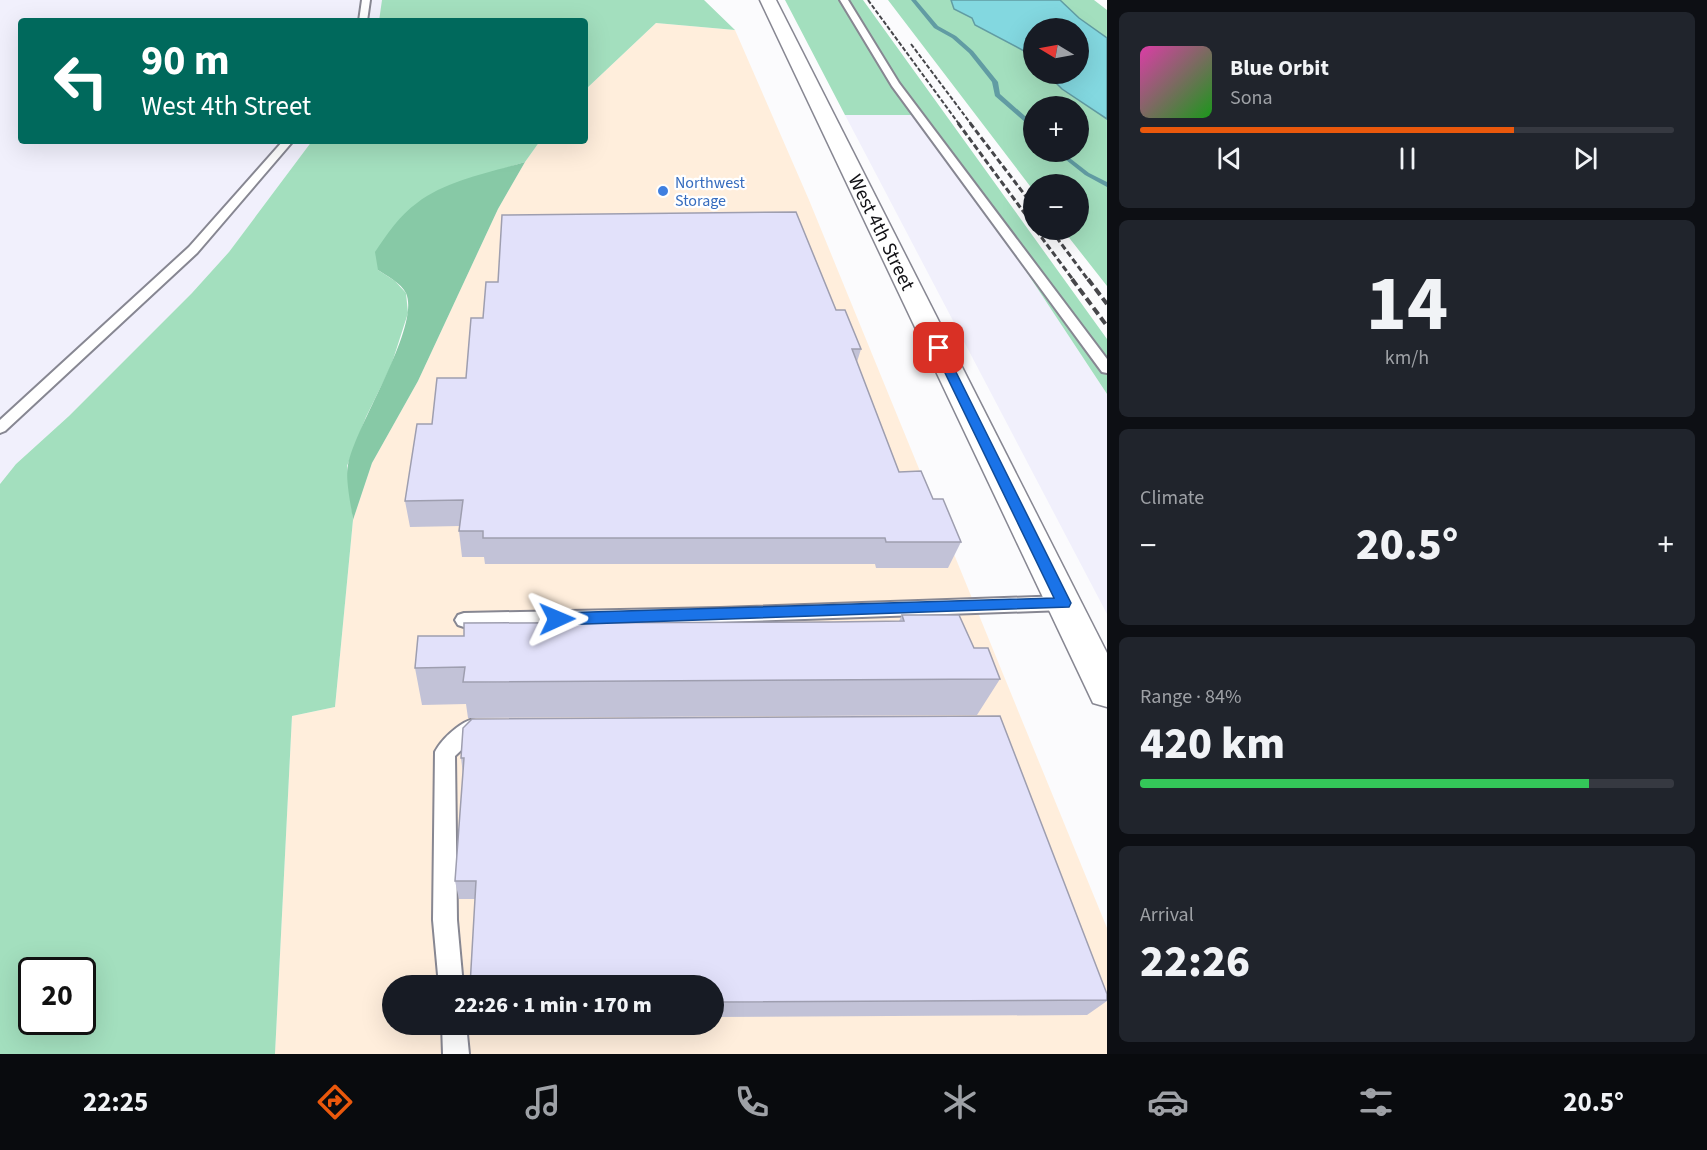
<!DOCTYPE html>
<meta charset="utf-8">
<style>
:root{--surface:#171b24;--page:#20242c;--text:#f1f3f6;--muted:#9ea1a6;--line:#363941;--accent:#ea580c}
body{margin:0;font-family:"Source Sans 3",sans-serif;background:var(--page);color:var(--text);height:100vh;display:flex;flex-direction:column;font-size:22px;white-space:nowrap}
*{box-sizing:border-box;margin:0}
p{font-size:20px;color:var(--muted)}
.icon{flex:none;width:33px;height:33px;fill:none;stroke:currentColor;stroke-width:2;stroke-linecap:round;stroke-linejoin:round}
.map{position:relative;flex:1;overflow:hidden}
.panel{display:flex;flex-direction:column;gap:12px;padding:12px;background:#0d0f14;width:600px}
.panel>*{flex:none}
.banner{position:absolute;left:18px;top:18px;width:570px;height:126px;border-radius:6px;box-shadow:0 6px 24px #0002;background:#00695c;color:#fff;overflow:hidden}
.needle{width:39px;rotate:280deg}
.controls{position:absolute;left:1023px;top:18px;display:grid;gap:12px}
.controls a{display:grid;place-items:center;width:66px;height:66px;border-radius:50%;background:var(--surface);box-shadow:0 6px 24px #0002;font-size:30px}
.speed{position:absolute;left:18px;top:957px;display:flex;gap:12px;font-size:30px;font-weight:700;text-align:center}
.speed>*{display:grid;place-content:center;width:78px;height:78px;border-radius:50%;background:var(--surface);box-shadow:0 6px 24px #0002;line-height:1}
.speed .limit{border:3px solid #111;border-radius:9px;background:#fff;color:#111}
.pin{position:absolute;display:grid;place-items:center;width:51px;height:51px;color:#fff;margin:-26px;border-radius:12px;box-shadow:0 3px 9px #0006}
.me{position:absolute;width:66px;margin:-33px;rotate:89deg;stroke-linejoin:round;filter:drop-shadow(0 0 4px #0008)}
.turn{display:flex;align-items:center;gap:21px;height:126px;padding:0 24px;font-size:27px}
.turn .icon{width:78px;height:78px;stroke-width:2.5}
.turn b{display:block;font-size:42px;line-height:51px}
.big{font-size:45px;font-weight:800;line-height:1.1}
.panel .tile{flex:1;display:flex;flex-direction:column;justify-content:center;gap:9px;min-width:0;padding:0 21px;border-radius:9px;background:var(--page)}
.panel .dial{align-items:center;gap:0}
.dial b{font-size:78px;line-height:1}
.song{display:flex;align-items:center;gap:18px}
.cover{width:72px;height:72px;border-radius:9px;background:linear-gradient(135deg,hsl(320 70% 55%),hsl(120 70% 35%))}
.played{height:6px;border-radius:3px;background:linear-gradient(90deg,var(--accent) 70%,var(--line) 70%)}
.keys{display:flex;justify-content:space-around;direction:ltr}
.heat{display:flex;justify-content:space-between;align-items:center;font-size:33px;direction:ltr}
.charge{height:9px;border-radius:4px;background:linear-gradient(90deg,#34c759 84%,var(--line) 0)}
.trip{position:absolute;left:382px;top:975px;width:342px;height:60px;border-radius:30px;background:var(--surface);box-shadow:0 6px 24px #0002;font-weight:800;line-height:60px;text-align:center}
.menu{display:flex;height:96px;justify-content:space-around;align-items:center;background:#090b0e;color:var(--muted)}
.menu .icon{width:42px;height:42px}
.menu .current{color:var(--accent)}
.menu b{font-size:27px;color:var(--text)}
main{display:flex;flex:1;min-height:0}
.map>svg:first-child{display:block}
.commercial{fill:#ffeedc;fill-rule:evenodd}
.built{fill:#f1f0fc}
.green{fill:#a3dfbe;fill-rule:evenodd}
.forest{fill:#87c9a6}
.water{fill:#83d8e0;stroke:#619ca3;stroke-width:1.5}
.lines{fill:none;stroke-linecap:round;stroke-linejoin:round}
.stream{fill:#619ca3;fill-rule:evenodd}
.lane-casing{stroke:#878792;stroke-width:4}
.secondary-casing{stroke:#878792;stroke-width:3}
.lane{fill:#fff;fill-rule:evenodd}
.secondary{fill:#fff;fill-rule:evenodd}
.rail-far2{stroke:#46464a;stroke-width:2;stroke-dasharray:4.5 2;stroke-linecap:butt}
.rail-far1{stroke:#46464a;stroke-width:3;stroke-dasharray:6 3;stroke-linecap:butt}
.rail{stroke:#46464a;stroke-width:4;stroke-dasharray:8 4;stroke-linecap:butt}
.wall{fill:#c2c2d7}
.building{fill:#e2e1fa;stroke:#9e9eaf;stroke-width:1.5}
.route{fill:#1a73e8;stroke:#114b97;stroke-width:1.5}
.shop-dot{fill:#3f7fe0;stroke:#fff;stroke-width:2}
.labels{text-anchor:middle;stroke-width:4.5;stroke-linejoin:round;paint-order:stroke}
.far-shop-label{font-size:16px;fill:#366cbe;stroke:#fff;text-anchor:start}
.street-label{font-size:20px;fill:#111115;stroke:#fff}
</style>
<main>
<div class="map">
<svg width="1107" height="1054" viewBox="0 0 1107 1054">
<rect width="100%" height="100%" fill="#fbfbfd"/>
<!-- commercial -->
<path class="commercial" d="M 656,23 L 735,30 L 809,200 L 1107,928 L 1107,1054 L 275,1054 L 292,716 L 335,707 L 353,520 L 372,463 L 418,381 L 498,209 L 525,162 L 540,141 L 585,141 L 585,90 ZM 393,986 L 714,986 L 714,1024 L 393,1024 Z"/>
<!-- built -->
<path class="built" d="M 0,0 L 382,0 L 382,10 L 379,21 L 21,21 L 21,141 L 312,141 L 229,252 L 192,293 L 69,416 L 16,464 L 0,484 Z
M 845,115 L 923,115 L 1107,394 L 1107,614 Z"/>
<!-- green -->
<path class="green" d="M 382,0 L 704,0 L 735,30 L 656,23 L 585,90 L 585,21 L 379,21 Z
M 785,0 L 863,0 L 1107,339 L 1107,394 L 923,115 L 845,115 Z
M 888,0 L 951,0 L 954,9 L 972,18 L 990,33 L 1028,53 L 1033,62 L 1034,74 L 1047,74 L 1062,89 L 1107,119 L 1107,286 L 1063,230 L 1078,230 L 1078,184 L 1034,184 L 1033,190 ZM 1034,106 L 1078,106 L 1078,152 L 1034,152 Z
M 1060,0 L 1094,0 L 1107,10 L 1107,38 L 1079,18 Z
M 312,141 L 540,141 L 525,162 L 493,172 L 378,270 L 395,281 L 406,293 L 408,313 L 391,366 L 366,417 L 347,466 L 353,520 L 335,707 L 292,716 L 275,1054 L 0,1054 L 0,484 L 16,464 L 69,416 L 192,293 L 229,252 ZM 32,970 L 82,970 L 82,1022 L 32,1022 Z"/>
<!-- forest -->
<path class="forest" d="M 525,162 L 498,209 L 418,381 L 372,463 L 353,520 C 351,505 345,479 348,465 C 355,426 421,327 406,293 C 401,283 387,276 378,270 L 375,252 C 387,234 400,215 417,203 C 447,180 489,173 525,162 Z"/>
<!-- water -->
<path class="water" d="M 951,0 L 1060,0 L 1079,18 L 1107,38 L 1107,119 L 1062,89 L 1047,74 L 1078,74 L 1078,28 L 1034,28 L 1033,62 L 1028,53 L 975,25 L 972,18 L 954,9 Z"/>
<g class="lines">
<!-- stream -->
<path class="stream" d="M 911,0 L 916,0 L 938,26 L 956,36 L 973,51 L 998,82 L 1000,94 L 1034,124 L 1034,130 L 995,96 L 992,82 L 969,53 L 952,38 L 934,28 Z
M 1056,152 L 1062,152 L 1089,173 L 1107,182 L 1107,187 L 1085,175 Z"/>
<defs>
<path id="lane" d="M 362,0 L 370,0 L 367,21 L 359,21 Z
M 840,0 L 848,0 L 899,83 L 1107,359 L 1107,373 L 1102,372 L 892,86 Z
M 283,141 L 293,141 L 197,253 L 5,431 L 0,433 L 0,420 L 189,247 Z
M 1064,596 L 1070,598 L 1073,603 L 1070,608 L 1064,610 L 720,622 L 464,627 L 458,625 L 455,620 L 458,615 L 464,613 L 720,608 Z
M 470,720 L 487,723 L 490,729 L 487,735 L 474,738 L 455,756 L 457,920 L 463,986 L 439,986 L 433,920 L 435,752 C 441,740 457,725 470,720 Z
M 442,1024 L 466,1024 L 469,1054 L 443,1054 Z"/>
<path id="secondary" d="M 760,0 L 776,0 L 1107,653 L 1107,707 L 1093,703 Z"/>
</defs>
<!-- lane casing -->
<use href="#lane" class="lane-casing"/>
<!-- secondary casing -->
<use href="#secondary" class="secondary-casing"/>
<!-- lane -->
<use href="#lane" class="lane"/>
<!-- secondary -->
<use href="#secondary" class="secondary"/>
<!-- rail-far2 -->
<path class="rail-far2" d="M 868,0 L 959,124
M 911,44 L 971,124"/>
<!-- rail-far1 -->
<path class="rail-far1" d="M 958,123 L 1034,226
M 970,123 L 1034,207
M 1036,230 L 1074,281
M 1051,230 L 1089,281"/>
<!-- rail -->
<path class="rail" d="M 1072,279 L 1107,326
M 1088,279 L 1107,304"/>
</g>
<!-- wall -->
<path class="wall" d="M 836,310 L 861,349 L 857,362 L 899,472 L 933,499 L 961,542 L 948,568 L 876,568 L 875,564 L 485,564 L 484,557 L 462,557 L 459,531 L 460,526 L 410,527 L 405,501 L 432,424 L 466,378 Z
M 902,615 L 974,648 L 1000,679 L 977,715 L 468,718 L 466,704 L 422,705 L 415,668 L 464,636 L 899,621 Z
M 463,728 L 1107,994 L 1107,1001 L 1087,1015 L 714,1017 L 714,986 L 475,899 L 459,899 L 455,881 L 463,774 L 461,758 Z"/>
<!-- building -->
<path class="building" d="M 796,212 L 836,310 L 845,310 L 861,349 L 852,349 L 899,472 L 921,471 L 933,499 L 943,499 L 961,542 L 886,542 L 885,538 L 483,538 L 483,531 L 459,531 L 463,500 L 405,501 L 417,424 L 432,424 L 437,378 L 466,378 L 471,318 L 483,318 L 486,282 L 498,282 L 502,215 Z
M 902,615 L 959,615 L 974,648 L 988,648 L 1000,679 L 463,682 L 465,667 L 415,668 L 418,636 L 464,636 L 464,623 L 831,622 L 904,621 Z
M 1000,716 L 1107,994 L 1107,1000 L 714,1002 L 714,986 L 470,986 L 476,881 L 455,881 L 464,758 L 461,758 L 463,728 L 472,719 Z"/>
<!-- route -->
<path class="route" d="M 939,345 L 944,348 L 1071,603 L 1069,607 L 557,625 L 552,623 L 549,619 L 552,614 L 557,613 L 1054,598 L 933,348 Z"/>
<!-- markers -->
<circle class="shop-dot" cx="663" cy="191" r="6"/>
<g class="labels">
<!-- far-shop labels -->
<g class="far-shop-label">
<text x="675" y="188">Northwest<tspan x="675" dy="18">Storage</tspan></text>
</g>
<!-- street labels -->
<g class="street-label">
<text transform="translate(882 232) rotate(64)" y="7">West 4th Street</text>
</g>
</g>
</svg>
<div class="controls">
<a><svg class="needle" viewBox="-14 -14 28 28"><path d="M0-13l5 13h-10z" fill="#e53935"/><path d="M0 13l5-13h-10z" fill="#9ea1a6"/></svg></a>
<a>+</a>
<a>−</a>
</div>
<div class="speed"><div class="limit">20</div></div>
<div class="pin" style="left:939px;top:348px;background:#d93025"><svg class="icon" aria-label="arrive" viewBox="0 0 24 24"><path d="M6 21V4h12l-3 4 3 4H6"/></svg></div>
<svg class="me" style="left:557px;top:619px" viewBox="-20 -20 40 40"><path d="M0-17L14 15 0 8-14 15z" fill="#1a73e8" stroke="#fff" stroke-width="4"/></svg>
<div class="trip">22:26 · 1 min · 170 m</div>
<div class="banner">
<div class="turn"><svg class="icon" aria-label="left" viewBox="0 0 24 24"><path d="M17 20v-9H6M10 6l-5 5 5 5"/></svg><div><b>90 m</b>West 4th Street</div></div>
</div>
</div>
<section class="panel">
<div class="tile">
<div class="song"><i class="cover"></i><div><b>Blue Orbit</b><p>Sona</p></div></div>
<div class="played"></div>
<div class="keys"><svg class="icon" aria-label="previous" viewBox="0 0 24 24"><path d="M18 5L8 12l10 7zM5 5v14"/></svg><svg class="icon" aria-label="pause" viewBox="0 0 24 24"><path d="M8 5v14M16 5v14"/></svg><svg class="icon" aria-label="next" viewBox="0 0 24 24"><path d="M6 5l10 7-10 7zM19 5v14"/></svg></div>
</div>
<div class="tile dial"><b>14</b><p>km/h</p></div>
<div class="tile"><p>Climate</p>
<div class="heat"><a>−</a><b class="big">20.5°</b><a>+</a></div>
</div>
<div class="tile"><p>Range · 84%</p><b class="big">420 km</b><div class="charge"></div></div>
<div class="tile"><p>Arrival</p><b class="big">22:26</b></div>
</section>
</main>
<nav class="menu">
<b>22:25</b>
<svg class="icon current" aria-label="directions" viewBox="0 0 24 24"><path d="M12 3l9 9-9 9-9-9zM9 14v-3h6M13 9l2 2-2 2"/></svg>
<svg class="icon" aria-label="music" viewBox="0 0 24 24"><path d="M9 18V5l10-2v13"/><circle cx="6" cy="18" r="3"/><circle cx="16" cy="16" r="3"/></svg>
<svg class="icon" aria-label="phone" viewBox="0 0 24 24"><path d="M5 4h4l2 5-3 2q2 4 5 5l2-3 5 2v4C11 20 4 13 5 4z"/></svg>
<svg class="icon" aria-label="climate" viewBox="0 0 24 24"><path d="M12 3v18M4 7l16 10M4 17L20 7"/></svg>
<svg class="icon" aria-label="car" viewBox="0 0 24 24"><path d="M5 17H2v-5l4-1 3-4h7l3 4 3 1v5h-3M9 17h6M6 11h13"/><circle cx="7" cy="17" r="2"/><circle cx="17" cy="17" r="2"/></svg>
<svg class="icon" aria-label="filters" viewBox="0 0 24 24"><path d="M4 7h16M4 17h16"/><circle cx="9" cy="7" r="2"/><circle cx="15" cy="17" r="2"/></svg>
<b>20.5°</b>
</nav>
